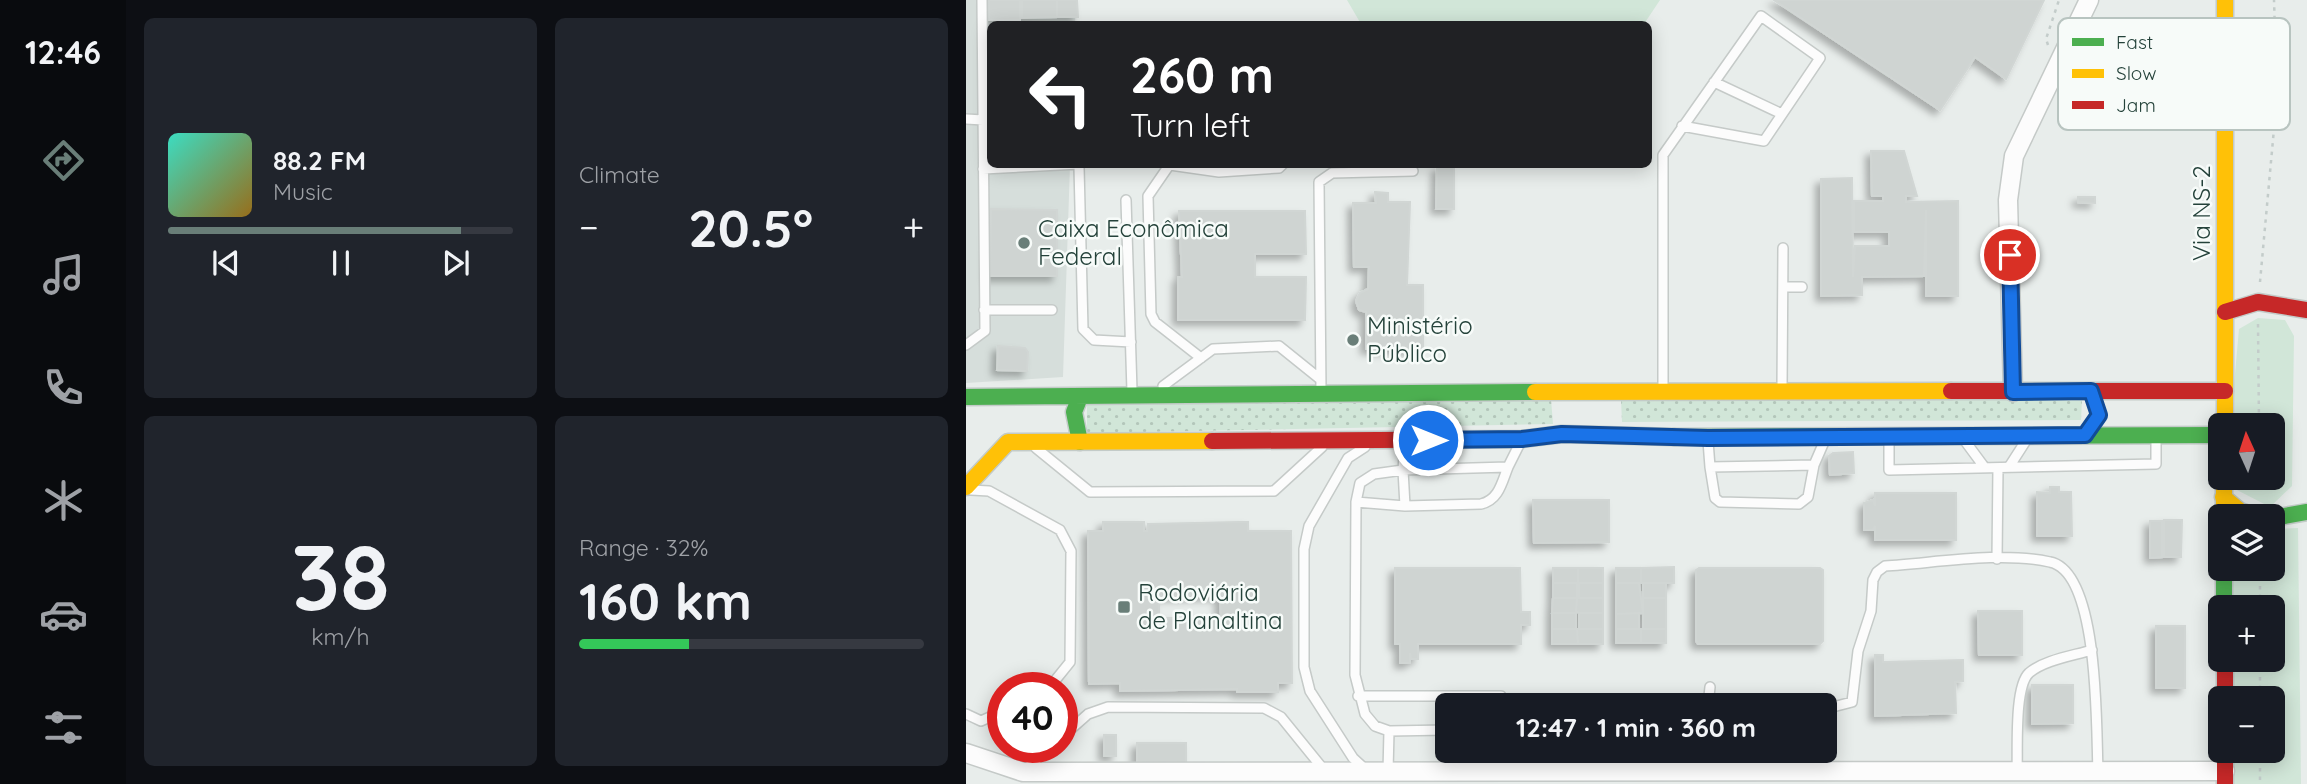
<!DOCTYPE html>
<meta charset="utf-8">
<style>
:root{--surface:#171b24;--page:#20242c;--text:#f1f3f6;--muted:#9ea1a6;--line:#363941;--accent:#697e78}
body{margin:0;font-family:Quicksand,sans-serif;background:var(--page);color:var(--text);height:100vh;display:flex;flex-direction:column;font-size:26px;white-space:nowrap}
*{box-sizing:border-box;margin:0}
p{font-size:23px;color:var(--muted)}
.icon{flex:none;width:38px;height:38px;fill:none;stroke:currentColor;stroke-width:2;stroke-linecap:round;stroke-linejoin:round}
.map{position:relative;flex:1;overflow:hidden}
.details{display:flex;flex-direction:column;gap:18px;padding:18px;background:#0d0f14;width:840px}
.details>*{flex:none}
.banner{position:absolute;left:21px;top:21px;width:665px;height:147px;border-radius:10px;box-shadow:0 4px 18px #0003;background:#202124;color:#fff;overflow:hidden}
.needle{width:46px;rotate:357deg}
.controls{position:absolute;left:1242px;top:413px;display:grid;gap:14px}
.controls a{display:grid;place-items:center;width:77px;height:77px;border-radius:10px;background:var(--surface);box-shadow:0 4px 18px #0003;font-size:35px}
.speed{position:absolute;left:21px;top:672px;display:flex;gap:14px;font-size:35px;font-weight:700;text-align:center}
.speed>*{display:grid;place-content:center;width:91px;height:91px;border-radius:50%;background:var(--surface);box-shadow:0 4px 18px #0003;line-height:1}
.speed .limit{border:10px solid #d22;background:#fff;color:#111}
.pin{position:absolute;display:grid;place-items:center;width:60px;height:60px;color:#fff;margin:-30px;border:4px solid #fff;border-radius:50%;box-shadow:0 2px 7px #0007}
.me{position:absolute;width:77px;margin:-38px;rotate:90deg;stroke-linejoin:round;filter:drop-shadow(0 0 5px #0008)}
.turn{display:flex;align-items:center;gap:24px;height:147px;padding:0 28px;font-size:32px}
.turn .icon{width:91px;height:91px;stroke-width:2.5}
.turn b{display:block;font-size:49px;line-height:60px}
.big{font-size:52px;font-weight:700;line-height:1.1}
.details .card{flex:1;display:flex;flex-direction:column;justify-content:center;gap:10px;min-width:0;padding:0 24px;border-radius:10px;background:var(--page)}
.details .dial{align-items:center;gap:0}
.dial b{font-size:91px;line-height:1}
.song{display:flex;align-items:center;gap:21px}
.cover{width:84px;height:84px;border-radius:10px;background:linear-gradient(135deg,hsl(170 70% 55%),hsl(40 70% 35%))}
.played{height:7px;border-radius:4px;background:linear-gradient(90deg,var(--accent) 85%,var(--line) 85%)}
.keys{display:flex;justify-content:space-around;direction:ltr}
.heat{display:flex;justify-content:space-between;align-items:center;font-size:38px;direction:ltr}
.charge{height:10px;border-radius:5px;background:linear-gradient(90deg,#34c759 32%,var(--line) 0)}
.details .tiles{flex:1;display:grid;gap:18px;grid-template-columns:repeat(2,1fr)}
.trip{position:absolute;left:469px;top:693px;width:402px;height:70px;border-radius:10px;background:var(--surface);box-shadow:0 4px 18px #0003;font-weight:700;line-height:70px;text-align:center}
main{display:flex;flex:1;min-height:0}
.menu{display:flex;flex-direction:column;width:126px;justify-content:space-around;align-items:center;background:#090b0e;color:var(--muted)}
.menu .icon{width:49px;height:49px}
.menu .current{color:var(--accent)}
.menu b{font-size:32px;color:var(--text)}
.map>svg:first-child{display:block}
.built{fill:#d6dedb}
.grass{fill:url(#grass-dots)}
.park{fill:#d1e6d8}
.building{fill:#cfd4d2;stroke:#d1d6d4;stroke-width:2;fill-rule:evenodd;filter:url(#shadow)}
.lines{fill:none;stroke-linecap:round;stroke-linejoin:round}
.lane-casing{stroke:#c5cac8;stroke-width:12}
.street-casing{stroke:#c5cac8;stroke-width:21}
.fast-casing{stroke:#c3cbc8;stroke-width:19}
.slow-casing{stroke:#c3cbc8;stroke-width:19}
.jam-casing{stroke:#c3cbc8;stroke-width:19}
.path{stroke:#c3ccca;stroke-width:2.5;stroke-dasharray:3.5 5;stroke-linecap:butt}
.lane{stroke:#fcfcfc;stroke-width:9}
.street{stroke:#fcfcfc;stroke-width:18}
.fast{stroke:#4caf50;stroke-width:16}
.slow{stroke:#ffc107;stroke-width:16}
.jam{stroke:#c62828;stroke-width:16}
.route-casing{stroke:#114b97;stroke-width:18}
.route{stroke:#1a73e8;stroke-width:12}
.poi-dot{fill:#697e78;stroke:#f7fbf9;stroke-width:2.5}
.labels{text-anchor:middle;stroke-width:5;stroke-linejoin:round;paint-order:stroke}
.street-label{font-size:24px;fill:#24423a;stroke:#f7fbf9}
.poi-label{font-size:24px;fill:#24423a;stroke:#f7fbf9;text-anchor:start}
.key{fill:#f7fbf9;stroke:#b8c4c0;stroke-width:2}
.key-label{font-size:19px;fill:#24423a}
</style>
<main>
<nav class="menu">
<b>12:46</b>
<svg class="icon current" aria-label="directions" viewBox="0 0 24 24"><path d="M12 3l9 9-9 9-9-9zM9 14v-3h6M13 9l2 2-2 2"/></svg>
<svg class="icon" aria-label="music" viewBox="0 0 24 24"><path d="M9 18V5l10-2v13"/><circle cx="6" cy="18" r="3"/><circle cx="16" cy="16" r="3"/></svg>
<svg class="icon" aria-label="phone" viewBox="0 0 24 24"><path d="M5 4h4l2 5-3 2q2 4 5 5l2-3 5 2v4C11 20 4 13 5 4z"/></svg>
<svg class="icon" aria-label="climate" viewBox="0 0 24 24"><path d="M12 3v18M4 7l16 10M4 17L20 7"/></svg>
<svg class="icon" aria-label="car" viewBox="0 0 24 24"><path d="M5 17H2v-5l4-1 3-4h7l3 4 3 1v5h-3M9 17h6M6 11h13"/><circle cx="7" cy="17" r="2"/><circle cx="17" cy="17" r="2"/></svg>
<svg class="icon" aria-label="filters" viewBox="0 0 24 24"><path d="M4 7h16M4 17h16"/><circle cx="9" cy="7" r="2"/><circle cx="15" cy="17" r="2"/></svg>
</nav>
<section class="details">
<div class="tiles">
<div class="card">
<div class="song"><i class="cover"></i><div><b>88.2 FM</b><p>Music</p></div></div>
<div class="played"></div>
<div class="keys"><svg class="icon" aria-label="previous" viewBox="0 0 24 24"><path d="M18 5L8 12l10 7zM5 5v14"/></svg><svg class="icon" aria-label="pause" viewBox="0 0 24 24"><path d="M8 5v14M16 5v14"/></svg><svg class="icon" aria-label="next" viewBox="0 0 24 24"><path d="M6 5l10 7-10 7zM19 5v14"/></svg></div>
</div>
<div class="card"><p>Climate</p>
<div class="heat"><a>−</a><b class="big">20.5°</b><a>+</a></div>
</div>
<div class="card dial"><b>38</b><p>km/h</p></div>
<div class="card"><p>Range · 32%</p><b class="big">160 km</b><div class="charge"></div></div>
</div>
</section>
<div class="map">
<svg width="1341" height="784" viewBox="0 0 1341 784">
<defs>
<pattern id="grass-dots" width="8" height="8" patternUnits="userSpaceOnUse" patternTransform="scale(1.75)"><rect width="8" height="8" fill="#d1e6d8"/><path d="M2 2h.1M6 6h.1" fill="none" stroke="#b3c6ba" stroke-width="1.8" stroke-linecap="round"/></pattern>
<filter id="shadow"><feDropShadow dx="-5" dy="5" stdDeviation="3.5" flood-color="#0004"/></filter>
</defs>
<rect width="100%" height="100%" fill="#e8edeb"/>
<!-- built -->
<path class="built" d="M 0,0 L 110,0 L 109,24 L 24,24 L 24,164 L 104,165 L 97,377 L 0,383 Z"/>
<!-- grass -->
<path class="grass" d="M 585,399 L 587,424 L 121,433 L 121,405 Z
M 655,400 L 1116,400 L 1115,420 L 656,422 Z"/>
<!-- park -->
<path class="park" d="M 381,0 L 694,0 L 678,24 L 395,24 Z
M 1292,318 L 1319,320 L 1328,336 L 1326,486 L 1304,507 L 1271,490 L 1271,478 L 1307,478 L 1307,425 L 1269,425 L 1268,385 L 1273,329 Z
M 1332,528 L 1335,784 L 1264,784 L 1264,751 L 1307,751 L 1307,698 L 1264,698 L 1264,660 L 1307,660 L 1307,607 L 1264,607 L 1264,569 L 1307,569 L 1307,529 Z"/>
<!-- building -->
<path class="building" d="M 23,0 L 54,0 L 54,20 L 23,20 Z
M 56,0 L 91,0 L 91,17 L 56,18 Z
M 91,0 L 111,0 L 112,17 L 91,17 Z
M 808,0 L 1078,0 L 1040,79 L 1009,57 L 974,110 Z
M 905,151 L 938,151 L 951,196 L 940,196 L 940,202 L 992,201 L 992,296 L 960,296 L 960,210 L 958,276 L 896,277 L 896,295 L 855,296 L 855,179 L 886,178 L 887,277 L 889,246 L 923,246 L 923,232 L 888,232 L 888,201 L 917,201 L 917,196 L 906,196 Z
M 471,167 L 488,167 L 488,209 L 470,209 Z
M 409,192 L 422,193 L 422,202 L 444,202 L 441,285 L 457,285 L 457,349 L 400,349 L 400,312 L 393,310 L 390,301 L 394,293 L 402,289 L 403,267 L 388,267 L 387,203 L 410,203 Z
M 1112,197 L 1129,197 L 1129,203 L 1112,202 Z
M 25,209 L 91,210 L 91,276 L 24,276 Z
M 213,211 L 339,211 L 340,254 L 289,254 L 289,277 L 340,277 L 339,320 L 212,320 L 212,277 L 216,277 Z
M 32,346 L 59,348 L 62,352 L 61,371 L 31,370 Z
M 887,452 L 888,473 L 864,475 L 863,456 L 867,453 Z
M 1084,487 L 1093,487 L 1093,492 L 1105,492 L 1106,536 L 1071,536 L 1071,492 L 1084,493 Z
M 909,493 L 990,493 L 990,540 L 909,540 L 909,526 L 907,530 L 898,530 L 898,503 L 907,500 L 909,506 Z
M 567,500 L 643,500 L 643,542 L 568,543 Z
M 1198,520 L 1216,520 L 1215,557 L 1198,557 Z
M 1184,521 L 1196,521 L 1196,557 L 1184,558 Z
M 137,522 L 178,522 L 178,531 L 181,531 L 182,524 L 273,522 L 282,522 L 282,531 L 325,531 L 326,683 L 312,683 L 312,692 L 271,692 L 271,689 L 154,691 L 154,683 L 123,684 L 122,531 L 137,531 ZM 254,595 L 255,618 L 193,618 L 193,596 Z
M 708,567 L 708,583 L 675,583 L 675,568 Z
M 429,568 L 554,568 L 555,612 L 564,612 L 564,625 L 555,625 L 555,644 L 452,644 L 452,659 L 445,659 L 444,653 L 444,663 L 434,663 L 434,644 L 429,644 Z
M 587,568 L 612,568 L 612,583 L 587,583 Z
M 612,568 L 637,568 L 637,583 L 612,583 Z
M 650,568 L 675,568 L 675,583 L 650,583 Z
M 733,568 L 854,568 L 857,570 L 857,641 L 854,644 L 732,644 L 730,641 L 730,570 Z
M 587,583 L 611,583 L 611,598 L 587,598 Z
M 613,583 L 637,583 L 637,598 L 613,598 Z
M 650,583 L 673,583 L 677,613 L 650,614 Z
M 677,583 L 700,583 L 700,598 L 677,598 Z
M 587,598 L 611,598 L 610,613 L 586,613 Z
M 611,598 L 637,598 L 637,613 L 613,613 L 610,611 Z
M 677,598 L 700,598 L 700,629 L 677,629 Z
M 1012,611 L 1056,611 L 1056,655 L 1013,655 Z
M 586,613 L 610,613 L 610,629 L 586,629 Z
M 613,613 L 637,613 L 637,629 L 613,629 Z
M 673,613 L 673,629 L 650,629 L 650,614 Z
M 1190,626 L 1219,626 L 1219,688 L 1190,688 Z
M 586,629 L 611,629 L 612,644 L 586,644 Z
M 611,629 L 637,629 L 637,644 L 612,644 Z
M 650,629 L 675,629 L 675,643 L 650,643 Z
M 675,629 L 700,629 L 700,643 L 675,643 Z
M 909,655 L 917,655 L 917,662 L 997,660 L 997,681 L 989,682 L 990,713 L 909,716 Z
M 1066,685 L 1107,685 L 1107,723 L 1066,724 Z
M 138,735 L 150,735 L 150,756 L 138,756 Z
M 171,743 L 220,743 L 220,762 L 171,763 Z"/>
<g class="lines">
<defs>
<path id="lane" d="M 748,82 L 816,114
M 0,119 L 17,120
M 204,164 L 182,196 L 185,314 L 189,322 L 235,358
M 204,165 L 253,172 L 313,168 L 317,164
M 113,167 L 117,329 L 128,340 L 165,342
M 17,169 L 113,164
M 160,200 L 166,391
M 817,287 L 836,287
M 18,310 L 86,310
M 0,345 L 19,331 L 16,0
M 197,386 L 247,349 L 313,346 L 354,379
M 697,388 L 697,155 L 795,16 L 854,58 L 798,141 L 716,126
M 816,389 L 817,248
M 355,390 L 353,182 L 366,173 L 447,171
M 923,438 L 923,470 L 1190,464 L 1190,437
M 742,441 L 744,467 L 848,465 L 858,442
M 999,441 L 1019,468
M 439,442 L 437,470 L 542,467 L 555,441
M 399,447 L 382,458 L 343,526 L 338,549 L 338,667 L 344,691 L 387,758 L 399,769
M 70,448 L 124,492 L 308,491 L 356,447
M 744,467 L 749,498 L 754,502 L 833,504 L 842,497 L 848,465
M 1043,467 L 1061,439
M 5,490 L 23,491 L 94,530 L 105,551 L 104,662 L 83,688
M 390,502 L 439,506 L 515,504 C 533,500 536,482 542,467
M 1031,559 L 1032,468
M 392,696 L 535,696 L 540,705
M 742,705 L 744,687
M 859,709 L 886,702 L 892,651 L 905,611 L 907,580 L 911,572 L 919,566 C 969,563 1035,551 1084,562 C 1134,572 1130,730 1132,771
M 0,714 L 15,721 L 37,711
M 423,731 L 409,726 L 399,714 L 389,675 L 390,502 L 394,483 L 408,474 L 437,470 L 439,506
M 96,737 L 122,714 L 142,707 L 298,708 L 315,717 L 358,770
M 544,751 L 552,770
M 854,751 L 857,772
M 60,769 L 85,747
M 422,772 L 423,731 L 481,730
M 734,772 L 737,751
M 760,772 L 766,751
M 1051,772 C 1052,750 1048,687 1063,673 C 1078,660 1106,656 1126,650"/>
<path id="street" d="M 1047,392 L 1042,200 L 1048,156 L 1123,0
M 0,753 L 57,772 L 1259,771"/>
<path id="fast" d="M 0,397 L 569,392
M 114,397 L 108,412 L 114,442
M 708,437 L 1255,435
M 1307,518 L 1341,512
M 1258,569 L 1258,607"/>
<path id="slow" d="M 1259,0 L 1259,425
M 569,392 L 985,391
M 1258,478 L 1258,516
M 0,487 L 42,442 L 246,441
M 1257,497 L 1274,511 L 1288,516"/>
<path id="jam" d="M 1259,312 L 1292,302 L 1341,310
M 985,391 L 1259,391
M 246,441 L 556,439 L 596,434 L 708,437
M 1259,660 L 1259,698
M 1259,751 L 1259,784"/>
</defs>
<!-- lane casing -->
<use href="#lane" class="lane-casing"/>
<!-- street casing -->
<use href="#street" class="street-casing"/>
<!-- fast casing -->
<use href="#fast" class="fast-casing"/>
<!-- slow casing -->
<use href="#slow" class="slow-casing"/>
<!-- jam casing -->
<use href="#jam" class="jam-casing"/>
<!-- path -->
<path class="path" d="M 1082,45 L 1080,39 L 1093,0
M 1294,282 L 1311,96 L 1308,0
M 1292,324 L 1293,425
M 1293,478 L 1293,495
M 1294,569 L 1294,607
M 1294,660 L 1294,698
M 1294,751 L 1294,784"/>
<!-- lane -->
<use href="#lane" class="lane"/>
<!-- street -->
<use href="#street" class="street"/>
<!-- fast -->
<use href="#fast" class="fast"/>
<!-- slow -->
<use href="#slow" class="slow"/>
<!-- jam -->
<use href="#jam" class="jam"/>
</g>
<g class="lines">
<defs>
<path id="route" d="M 462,440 L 556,439 L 596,434 L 742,438 L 1119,435 L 1133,415 L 1125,391 L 1047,392 L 1044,255"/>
</defs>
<!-- route casing -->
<use href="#route" class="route-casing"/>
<!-- route -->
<use href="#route" class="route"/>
</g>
<!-- markers -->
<g class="poi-dot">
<circle cx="58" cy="243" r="7"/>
<circle cx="387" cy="340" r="7"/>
<rect x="151" y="600" width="14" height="14" rx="3.5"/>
</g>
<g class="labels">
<!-- street labels -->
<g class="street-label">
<text transform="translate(1236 213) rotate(-90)" y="8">Via NS-2</text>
</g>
<!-- poi labels -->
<g class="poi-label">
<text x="72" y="237">Caixa Econômica<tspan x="72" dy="28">Federal</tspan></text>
<text x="401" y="334">Ministério<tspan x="401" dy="28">Público</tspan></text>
<text x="172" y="601">Rodoviária<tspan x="172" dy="28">de Planaltina</tspan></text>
</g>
</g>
<!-- legend -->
<rect x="1092" y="18" width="232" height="112" rx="10" class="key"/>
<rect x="1106" y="38" width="32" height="8" fill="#4caf50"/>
<rect x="1106" y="69" width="32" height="9" fill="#ffc107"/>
<rect x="1106" y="101" width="32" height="8" fill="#c62828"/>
<g class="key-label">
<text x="1150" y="49">Fast</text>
<text x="1150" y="80">Slow</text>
<text x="1150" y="112">Jam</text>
</g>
</svg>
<div class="controls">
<a><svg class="needle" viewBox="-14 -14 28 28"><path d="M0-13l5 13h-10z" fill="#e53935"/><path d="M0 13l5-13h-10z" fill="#9ea1a6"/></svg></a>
<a><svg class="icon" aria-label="layers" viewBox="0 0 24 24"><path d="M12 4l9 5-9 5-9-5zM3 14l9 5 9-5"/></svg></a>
<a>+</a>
<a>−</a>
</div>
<div class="speed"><div class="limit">40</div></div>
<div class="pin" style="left:1044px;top:255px;background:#d93025"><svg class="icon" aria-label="arrive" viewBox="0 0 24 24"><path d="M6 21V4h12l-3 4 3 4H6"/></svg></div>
<svg class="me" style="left:462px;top:440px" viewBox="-20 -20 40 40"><circle r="17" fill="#1a73e8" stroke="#fff" stroke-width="3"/><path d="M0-11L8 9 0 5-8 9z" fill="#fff"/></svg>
<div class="trip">12:47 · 1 min · 360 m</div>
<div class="banner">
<div class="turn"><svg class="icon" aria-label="left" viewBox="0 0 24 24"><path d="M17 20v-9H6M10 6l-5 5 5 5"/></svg><div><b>260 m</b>Turn left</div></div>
</div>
</div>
</main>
